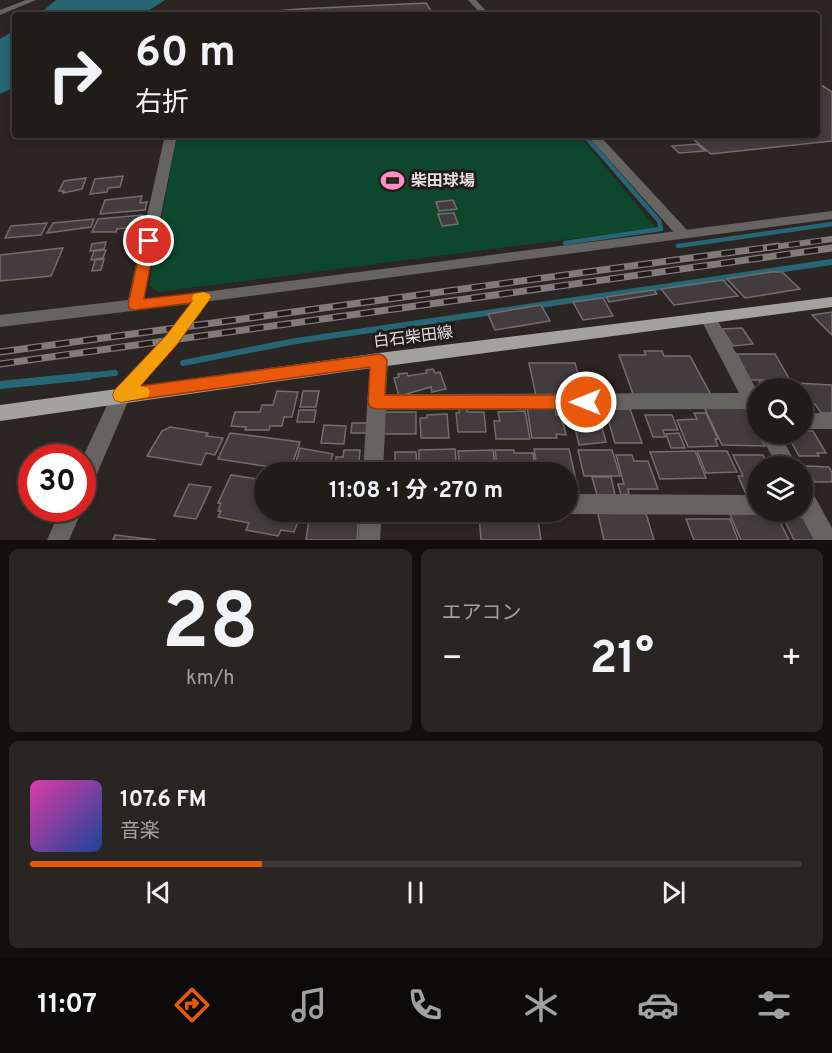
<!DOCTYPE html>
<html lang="ja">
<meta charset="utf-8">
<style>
:root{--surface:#201c1a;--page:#282523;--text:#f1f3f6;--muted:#a2a1a2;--line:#3d3a39;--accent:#ea580c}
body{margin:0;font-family:Overpass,"Noto Sans JP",sans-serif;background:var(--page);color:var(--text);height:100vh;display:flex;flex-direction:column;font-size:22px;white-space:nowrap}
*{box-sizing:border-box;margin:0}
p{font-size:20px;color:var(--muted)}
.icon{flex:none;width:33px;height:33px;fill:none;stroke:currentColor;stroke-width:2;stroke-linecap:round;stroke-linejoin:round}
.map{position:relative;height:540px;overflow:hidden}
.panel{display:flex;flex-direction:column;gap:9px;padding:9px;background:#120f0e;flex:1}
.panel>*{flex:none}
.hud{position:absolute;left:12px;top:12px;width:808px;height:126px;border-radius:6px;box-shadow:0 3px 9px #0003,0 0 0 2px var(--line);background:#201c1a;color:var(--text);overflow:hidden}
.controls{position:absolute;left:747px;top:378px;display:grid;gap:12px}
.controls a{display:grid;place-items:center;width:66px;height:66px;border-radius:50%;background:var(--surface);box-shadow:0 3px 9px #0003,0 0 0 2px var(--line);font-size:30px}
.speed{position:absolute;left:18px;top:444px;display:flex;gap:12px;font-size:30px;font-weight:700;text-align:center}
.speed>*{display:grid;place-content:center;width:78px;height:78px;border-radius:50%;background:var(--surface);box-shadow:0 3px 9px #0003,0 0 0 2px var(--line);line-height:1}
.speed .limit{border:9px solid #d22;background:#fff;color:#111}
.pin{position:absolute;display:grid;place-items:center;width:51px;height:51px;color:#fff;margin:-26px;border:3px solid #fff;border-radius:50%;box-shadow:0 2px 6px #0007}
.me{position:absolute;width:66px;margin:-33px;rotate:270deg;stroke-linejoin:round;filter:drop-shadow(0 0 4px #0008)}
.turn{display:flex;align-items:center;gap:21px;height:126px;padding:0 24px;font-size:27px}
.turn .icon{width:78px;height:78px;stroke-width:2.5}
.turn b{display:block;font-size:42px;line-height:51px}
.big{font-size:45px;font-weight:700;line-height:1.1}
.panel .card{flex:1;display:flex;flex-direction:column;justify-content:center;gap:9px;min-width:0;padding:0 21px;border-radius:9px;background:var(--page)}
.panel .dial{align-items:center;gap:0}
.dial b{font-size:78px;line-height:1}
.song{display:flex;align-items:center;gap:18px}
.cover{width:72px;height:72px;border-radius:9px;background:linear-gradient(135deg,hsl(320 70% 55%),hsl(220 70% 35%))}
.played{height:6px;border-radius:3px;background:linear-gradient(90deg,var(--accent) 30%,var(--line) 30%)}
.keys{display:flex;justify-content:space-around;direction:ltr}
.heat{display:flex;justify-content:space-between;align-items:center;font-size:33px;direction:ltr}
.panel .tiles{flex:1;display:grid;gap:9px;grid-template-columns:1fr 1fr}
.card:last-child{grid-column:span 2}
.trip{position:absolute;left:254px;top:462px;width:324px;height:60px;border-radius:30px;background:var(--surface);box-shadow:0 3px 9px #0003,0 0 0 2px var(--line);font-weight:700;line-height:60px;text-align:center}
.tabs{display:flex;height:96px;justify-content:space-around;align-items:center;background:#0d0b0a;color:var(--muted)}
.tabs .icon{width:42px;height:42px}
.tabs .on{color:var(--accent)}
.tabs b{font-size:27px;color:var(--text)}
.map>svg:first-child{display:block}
.green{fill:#0c472e}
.water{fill:#276775}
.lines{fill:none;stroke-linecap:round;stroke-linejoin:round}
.stream-far4{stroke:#276775;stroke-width:3}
.stream-far3{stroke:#276775;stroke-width:4}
.stream-far2{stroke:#276775;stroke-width:4.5}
.stream-far1{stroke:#276775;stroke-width:6}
.stream{stroke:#276775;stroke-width:8}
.building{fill:#423c3e;stroke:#746d70;stroke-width:1.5}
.minor{fill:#656461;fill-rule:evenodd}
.tertiary{fill:#656461;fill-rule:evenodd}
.primary{fill:#a4a29c;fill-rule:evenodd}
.rail-far1-casing{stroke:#817c7a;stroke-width:6}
.rail-casing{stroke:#817c7a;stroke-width:7}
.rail-far1{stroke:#211c19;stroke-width:4;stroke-dasharray:11;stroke-linecap:butt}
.rail{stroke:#211c19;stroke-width:4.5;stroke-dasharray:14;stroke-linecap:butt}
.route{fill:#ea580c;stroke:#983908;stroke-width:1.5}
.slow{fill:#f59e0b}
.labels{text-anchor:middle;stroke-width:6;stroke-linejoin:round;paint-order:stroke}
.poi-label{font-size:16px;font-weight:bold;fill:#e3dfdd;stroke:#211c19;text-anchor:start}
.street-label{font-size:16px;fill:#e3dfdd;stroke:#211c19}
</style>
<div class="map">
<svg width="832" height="540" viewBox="0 0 832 540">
<rect width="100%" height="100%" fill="#2b2523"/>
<!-- green -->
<path class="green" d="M 177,135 L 579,135 L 656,228 L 158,292 L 149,285 Z"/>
<!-- water -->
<path class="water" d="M 56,0 L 165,0 L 142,15 L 38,15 Z
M 15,30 L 15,87 L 0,94 L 0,39 Z"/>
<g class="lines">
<!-- stream-far4 -->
<path class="stream-far4" d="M 472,14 L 475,15"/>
<!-- stream-far3 -->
<path class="stream-far3" d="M 584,135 L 593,146"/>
<!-- stream-far2 -->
<path class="stream-far2" d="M 565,243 L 661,229 L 659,221 L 592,144
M 678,246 L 832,224"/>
<!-- stream-far1 -->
<path class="stream-far1" d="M 183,363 L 296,341 L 832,262
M 75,377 L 115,373"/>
<!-- stream -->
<path class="stream" d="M 0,385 L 89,376"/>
</g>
<!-- building -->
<path class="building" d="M 426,3 L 433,14 L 268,15 L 268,12 L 298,9 Z
M 818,83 L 832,92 L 832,141 L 711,154 L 693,139 L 687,139 L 682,135 L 818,135 Z
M 697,144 L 705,151 L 679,153 L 672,146 Z
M 123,176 L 120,187 L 108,188 L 107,192 L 90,194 L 95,179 Z
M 86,178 L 82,189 L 63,193 L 64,191 L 59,191 L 64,181 Z
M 142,196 L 140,203 L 147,202 L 145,210 L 100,214 L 105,200 Z
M 453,200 L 457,209 L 439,211 L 436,202 Z
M 454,213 L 458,224 L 442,226 L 438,214 Z
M 142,215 L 138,227 L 117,229 L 116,232 L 92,232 L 98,219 Z
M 94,219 L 91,227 L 47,233 L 53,223 Z
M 47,223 L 41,235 L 5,238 L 11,226 Z
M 106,242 L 104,249 L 90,251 L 92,244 Z
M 63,248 L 51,276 L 0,281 L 0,255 Z
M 106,250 L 103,258 L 91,260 L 94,251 Z
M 104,259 L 101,270 L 92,271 L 95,260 Z
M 771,272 L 782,272 L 800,289 L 745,298 L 727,279 Z
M 723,280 L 738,296 L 674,305 L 661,289 Z
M 654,290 L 657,294 L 609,302 L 606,297 Z
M 603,298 L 613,316 L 583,320 L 573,302 Z
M 541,305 L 550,321 L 495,330 L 488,314 Z
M 832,312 L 832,335 L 812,315 Z
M 742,328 L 753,344 L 733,346 L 722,329 Z
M 644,351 L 662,351 L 664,356 L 690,356 L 711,395 L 633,394 L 619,355 L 646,355 Z
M 737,354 L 775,354 L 790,380 L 750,380 Z
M 529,363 L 575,363 L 584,395 L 536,396 Z
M 433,369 L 435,373 L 440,372 L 446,389 L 432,392 L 431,387 L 399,396 L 394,378 L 399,377 L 398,374 L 407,373 L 408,376 L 427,373 L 426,370 Z
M 759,382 L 791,382 L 795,388 L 763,388 Z
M 796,383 L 832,385 L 832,413 L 821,413 L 815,404 L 809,404 L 802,393 L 802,388 L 800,388 Z
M 277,391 L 298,392 L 292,417 L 284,417 L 282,426 L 270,426 L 269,430 L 245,430 L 246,427 L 231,426 L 235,412 L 260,412 L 262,405 L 273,405 Z
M 303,391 L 319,391 L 316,407 L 300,407 Z
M 703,405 L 744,405 L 765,446 L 722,445 Z
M 527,407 L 555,408 L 556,415 L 561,415 L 566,435 L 556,434 L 557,438 L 532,438 Z
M 459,408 L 467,408 L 467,412 L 484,412 L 486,432 L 458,432 L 456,413 L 459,413 Z
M 605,409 L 630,409 L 642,443 L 615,443 Z
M 299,410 L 316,410 L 314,422 L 297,422 Z
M 525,411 L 530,439 L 496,439 L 494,421 L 500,421 L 498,412 Z
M 383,412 L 416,412 L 416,434 L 383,434 Z
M 694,413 L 706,413 L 718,439 L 715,439 L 718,446 L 688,447 L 677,420 L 697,419 Z
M 447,414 L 449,438 L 421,438 L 420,418 L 427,418 L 427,415 Z
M 589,414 L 590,417 L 599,417 L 606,442 L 579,445 L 572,415 Z
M 645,415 L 672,415 L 678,430 L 663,430 L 665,437 L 653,437 Z
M 352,423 L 368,423 L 367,433 L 351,433 Z
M 324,425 L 346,426 L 344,444 L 321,443 Z
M 170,427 L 208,433 L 206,436 L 223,438 L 215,455 L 206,453 L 201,465 L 147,456 L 162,431 Z
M 802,431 L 813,431 L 826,453 L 817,453 L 819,456 L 799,456 L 787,434 L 802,434 Z
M 230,433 L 300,442 L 290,470 L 218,459 Z
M 679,433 L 685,448 L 671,448 L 666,434 Z
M 300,448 L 333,454 L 329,467 L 325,466 L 324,469 L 295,465 Z
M 455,449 L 457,472 L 419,472 L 419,450 Z
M 534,449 L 569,449 L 577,484 L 567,484 L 567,472 L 538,472 Z
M 344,450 L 360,450 L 358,472 L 326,472 L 327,468 L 335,468 L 336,457 L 343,457 Z
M 493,450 L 496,472 L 460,472 L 458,451 Z
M 495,450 L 514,450 L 514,453 L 533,453 L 536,472 L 498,472 Z
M 578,450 L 612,450 L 620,476 L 584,476 Z
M 695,451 L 706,478 L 660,479 L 650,452 Z
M 697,451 L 727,451 L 737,472 L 706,473 Z
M 395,452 L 416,452 L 417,465 L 395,463 Z
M 616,455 L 632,455 L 634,461 L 648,461 L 658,489 L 628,489 L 629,494 L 621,495 L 618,484 L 624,484 Z
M 733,455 L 763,455 L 769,466 L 758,466 L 758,494 L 746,494 L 738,476 L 743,476 Z
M 806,466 L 829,467 L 832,473 L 832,482 L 815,482 Z
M 231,475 L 264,480 L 264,512 L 302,512 L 294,532 L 281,530 L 278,536 L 246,530 L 249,523 L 218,517 L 221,511 L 218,511 L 221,503 L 218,503 Z
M 592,477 L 611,477 L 615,495 L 597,495 Z
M 189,484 L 211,487 L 196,519 L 174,516 Z
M 597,510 L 645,510 L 654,540 L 604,540 Z
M 310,512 L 359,512 L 357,540 L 306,540 Z
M 729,512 L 775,512 L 789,540 L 741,540 Z
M 479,514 L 537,514 L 541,540 L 481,540 Z
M 783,517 L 804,517 L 815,540 L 794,540 Z
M 686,519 L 730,519 L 738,540 L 694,540 Z
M 115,535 L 156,540 L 113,540 Z"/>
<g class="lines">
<!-- minor -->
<path class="minor" d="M 26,0 L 36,0 L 0,15 L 0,10 Z
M 468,0 L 476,0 L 490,15 L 482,15 Z
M 165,135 L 177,135 L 144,299 L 204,292 L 210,293 L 212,297 L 177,344 L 129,399 L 90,490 L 82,492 L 82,459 L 114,390 L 165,336 L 190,304 L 0,327 L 0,315 L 128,300 Z
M 587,135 L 599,135 L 688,231 L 690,234 L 688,237 L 678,237 Z
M 708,312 L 714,314 L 758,392 L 758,414 L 749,412 L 747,409 L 386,410 L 383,472 L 363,472 L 370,360 L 373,355 L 379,353 L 385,355 L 388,360 L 386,394 L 739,393 L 700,318 L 702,314 Z
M 802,413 L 832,413 L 832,429 L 802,429 Z
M 760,434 L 780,434 L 797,466 L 777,466 Z
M 802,485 L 810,488 L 832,528 L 832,540 L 814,540 L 799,512 L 802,512 Z
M 567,494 L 758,495 L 758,512 L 766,512 L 758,515 L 567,514 L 560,512 L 567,512 Z
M 82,507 L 83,508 L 69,540 L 47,540 L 61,508 Z
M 360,512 L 382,512 L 380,540 L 358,540 Z"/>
<!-- tertiary -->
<path class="tertiary" d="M 832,211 L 832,219 L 204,302 L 198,301 L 196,297 L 198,293 L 204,292 Z"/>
<!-- primary -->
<path class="primary" d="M 832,297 L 832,307 L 379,367 L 0,421 L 0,405 L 379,353 Z"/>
<defs>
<path id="rail-far1" d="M 767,248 L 832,239"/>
<path id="rail" d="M 0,352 L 778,246
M 0,364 L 832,248"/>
</defs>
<!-- rail-far1 casing -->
<use href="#rail-far1" class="rail-far1-casing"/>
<!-- rail casing -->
<use href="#rail" class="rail-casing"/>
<!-- rail-far1 -->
<use href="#rail-far1" class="rail-far1"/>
<!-- rail -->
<use href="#rail" class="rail"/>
</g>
<!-- route -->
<path class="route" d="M 149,237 L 155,241 L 144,299 L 204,292 L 211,297 L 177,344 L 140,386 L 379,354 L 384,356 L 387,360 L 385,395 L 586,395 L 592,397 L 594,402 L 592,407 L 586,409 L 376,409 L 370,407 L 368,402 L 370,367 L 121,402 L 115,400 L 113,395 L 115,390 L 166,336 L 191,303 L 135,310 L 130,309 L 128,305 L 142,241 Z"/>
<!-- slow -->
<path class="slow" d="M 204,292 L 209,294 L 211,297 L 209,300 L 177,344 L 140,386 L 148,388 L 150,392 L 148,397 L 121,402 L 115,400 L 113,395 L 115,390 L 166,336 L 193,301 L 192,298 L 194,294 Z"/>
<!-- icons -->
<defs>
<symbol id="stadium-bare" viewBox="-9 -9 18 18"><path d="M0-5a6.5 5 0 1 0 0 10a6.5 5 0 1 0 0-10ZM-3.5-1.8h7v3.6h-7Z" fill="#fb8fc3" stroke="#211c19" stroke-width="2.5" paint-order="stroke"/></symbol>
</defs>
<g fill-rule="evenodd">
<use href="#stadium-bare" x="376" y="164" width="33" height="33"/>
</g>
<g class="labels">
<!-- poi labels -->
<g class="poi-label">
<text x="411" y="186">柴田球場</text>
</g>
<!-- street labels -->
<g class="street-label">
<text transform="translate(413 336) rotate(-7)" y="6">白石柴田線</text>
</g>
</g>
</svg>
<div class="controls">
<a><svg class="icon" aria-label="search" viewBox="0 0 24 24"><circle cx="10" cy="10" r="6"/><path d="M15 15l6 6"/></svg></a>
<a><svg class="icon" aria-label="layers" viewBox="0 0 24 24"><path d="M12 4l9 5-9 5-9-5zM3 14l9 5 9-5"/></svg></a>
</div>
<div class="speed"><div class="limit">30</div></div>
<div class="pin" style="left:149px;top:241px;background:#d93025"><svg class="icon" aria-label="arrive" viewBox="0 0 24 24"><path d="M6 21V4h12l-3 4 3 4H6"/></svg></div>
<svg class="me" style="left:586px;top:402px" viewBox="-20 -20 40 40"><circle r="17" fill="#ea580c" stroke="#fff" stroke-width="3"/><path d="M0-11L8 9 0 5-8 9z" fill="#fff"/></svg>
<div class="trip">11:08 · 1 分 · 270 m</div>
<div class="hud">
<div class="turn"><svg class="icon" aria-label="right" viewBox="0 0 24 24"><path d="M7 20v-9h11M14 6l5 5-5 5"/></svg><div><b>60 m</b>右折</div></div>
</div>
</div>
<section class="panel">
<div class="tiles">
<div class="card dial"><b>28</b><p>km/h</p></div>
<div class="card"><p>エアコン</p>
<div class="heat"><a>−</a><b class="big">21°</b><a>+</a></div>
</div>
<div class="card">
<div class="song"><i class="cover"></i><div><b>107.6 FM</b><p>音楽</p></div></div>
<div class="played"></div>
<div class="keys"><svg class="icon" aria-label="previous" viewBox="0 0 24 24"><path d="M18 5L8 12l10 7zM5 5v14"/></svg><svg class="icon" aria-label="pause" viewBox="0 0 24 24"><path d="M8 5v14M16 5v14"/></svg><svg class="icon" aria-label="next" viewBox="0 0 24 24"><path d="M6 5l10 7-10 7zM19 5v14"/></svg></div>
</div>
</div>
</section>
<nav class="tabs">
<b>11:07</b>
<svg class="icon on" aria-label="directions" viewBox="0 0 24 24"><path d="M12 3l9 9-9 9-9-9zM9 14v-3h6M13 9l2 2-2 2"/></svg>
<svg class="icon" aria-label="music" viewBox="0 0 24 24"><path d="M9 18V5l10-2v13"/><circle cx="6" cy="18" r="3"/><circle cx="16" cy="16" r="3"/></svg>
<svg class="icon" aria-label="phone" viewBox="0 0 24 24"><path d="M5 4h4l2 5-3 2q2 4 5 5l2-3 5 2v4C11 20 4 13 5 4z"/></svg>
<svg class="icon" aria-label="climate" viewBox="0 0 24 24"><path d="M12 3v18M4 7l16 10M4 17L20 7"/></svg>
<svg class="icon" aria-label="car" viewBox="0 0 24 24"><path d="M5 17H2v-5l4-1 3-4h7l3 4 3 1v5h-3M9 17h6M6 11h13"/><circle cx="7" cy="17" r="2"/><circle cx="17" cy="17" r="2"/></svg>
<svg class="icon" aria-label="filters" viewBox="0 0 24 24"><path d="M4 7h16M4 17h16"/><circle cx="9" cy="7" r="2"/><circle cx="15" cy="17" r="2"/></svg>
</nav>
